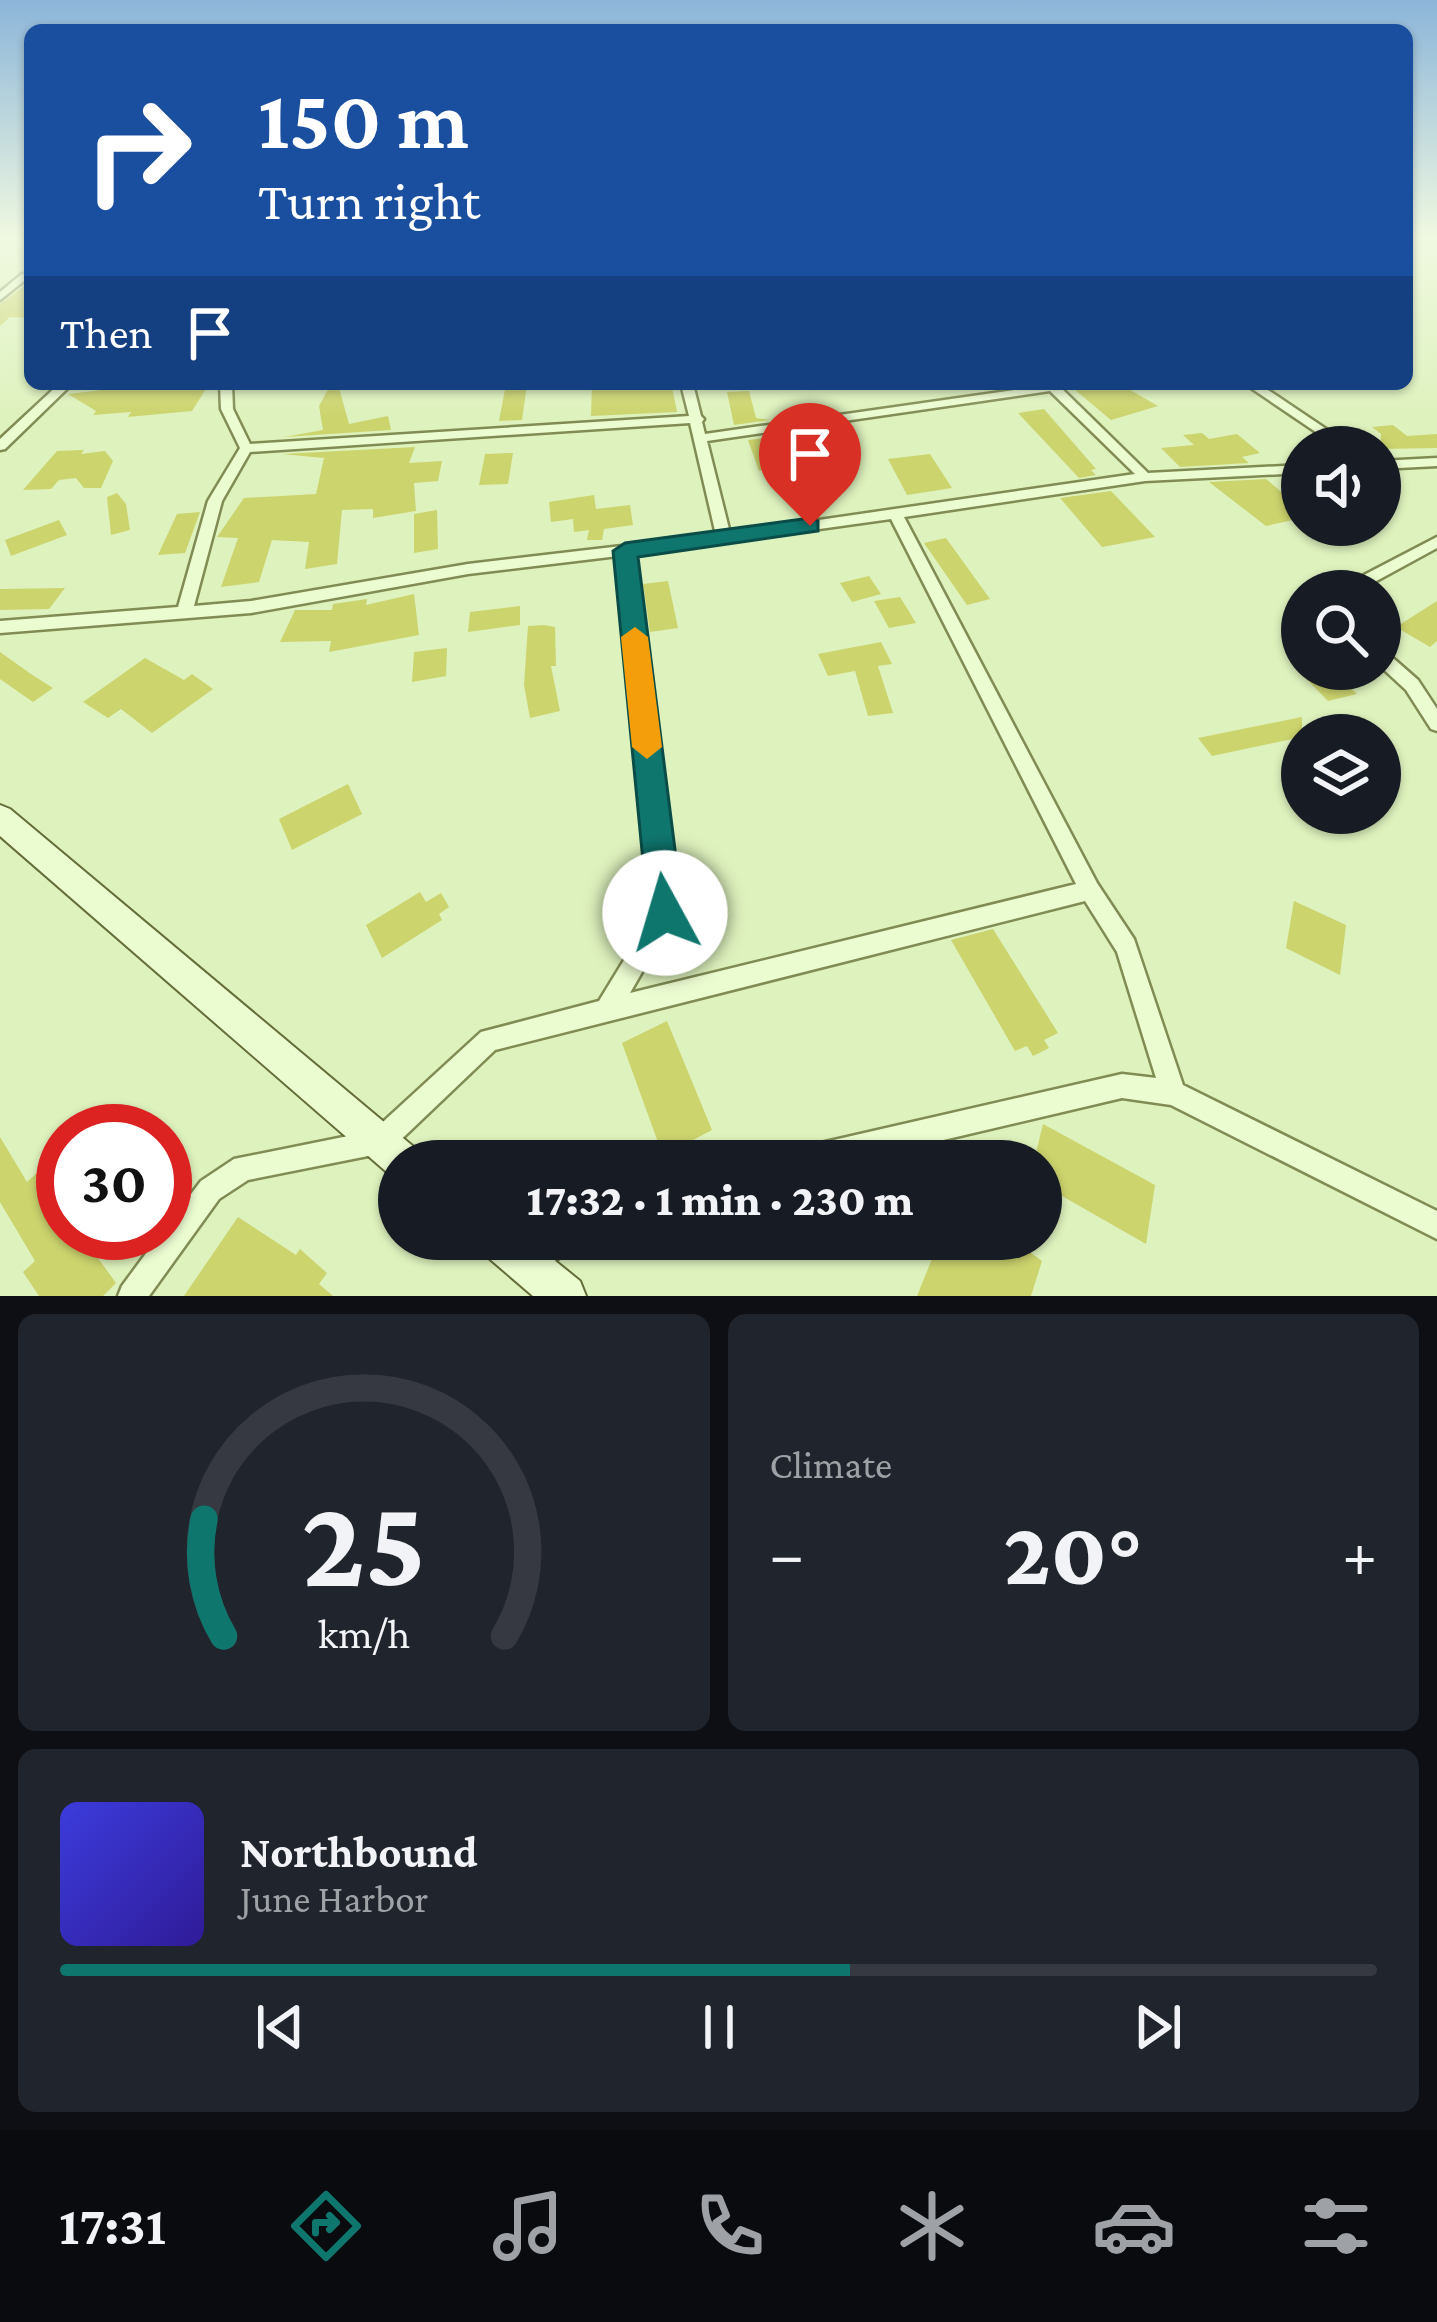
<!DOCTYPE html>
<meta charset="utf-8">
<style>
:root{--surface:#171b24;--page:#20242c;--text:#f1f3f6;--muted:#9ea1a6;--line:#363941;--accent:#0f766e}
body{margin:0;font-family:"Crimson Pro",serif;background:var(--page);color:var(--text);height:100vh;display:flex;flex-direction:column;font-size:45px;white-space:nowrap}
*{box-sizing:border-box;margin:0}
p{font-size:39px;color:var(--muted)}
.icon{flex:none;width:66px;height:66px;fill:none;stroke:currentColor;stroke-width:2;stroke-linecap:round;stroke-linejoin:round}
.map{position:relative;height:1296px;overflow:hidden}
.drawer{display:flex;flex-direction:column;gap:18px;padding:18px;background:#0d0f14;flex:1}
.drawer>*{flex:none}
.guide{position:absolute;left:24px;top:24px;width:1389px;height:366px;border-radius:18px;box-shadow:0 3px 9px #0004;background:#1a4fa0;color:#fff;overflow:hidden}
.tools{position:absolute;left:1281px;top:426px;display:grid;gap:24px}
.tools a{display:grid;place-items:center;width:120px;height:120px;border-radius:50%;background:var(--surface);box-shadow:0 3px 9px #0004;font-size:60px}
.speed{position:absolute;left:36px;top:1104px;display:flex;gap:24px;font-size:60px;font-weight:700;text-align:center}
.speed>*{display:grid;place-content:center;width:156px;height:156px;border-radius:50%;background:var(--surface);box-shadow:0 3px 9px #0004;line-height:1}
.speed .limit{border:18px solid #d22;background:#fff;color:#111}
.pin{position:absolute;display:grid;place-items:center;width:102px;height:102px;color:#fff;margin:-123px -51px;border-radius:50% 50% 50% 0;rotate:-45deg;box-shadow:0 0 12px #0007}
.pin .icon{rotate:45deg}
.me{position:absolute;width:132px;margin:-66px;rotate:354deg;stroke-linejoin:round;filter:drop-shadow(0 0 9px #0008)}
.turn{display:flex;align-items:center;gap:42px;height:252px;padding:0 36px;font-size:54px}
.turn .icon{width:156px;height:156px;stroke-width:2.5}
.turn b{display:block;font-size:84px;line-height:102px}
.then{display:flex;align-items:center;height:114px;padding:0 36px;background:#0003;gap:24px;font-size:45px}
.big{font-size:90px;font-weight:800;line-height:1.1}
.drawer .card{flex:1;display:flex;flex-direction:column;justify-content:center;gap:18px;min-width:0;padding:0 42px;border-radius:18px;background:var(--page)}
.drawer .dial{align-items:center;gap:0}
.dial svg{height:312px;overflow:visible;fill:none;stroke:var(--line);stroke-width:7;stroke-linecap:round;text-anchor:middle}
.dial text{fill:var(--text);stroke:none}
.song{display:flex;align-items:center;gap:36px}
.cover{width:144px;height:144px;border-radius:18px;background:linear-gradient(135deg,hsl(240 70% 55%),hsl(250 70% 35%))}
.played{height:12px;border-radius:6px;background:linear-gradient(90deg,var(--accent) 60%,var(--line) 60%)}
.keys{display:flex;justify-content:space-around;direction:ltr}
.heat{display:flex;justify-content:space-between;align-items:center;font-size:66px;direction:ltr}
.drawer .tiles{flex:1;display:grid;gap:18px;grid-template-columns:1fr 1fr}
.card:last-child{grid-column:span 2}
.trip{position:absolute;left:378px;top:1140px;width:684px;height:120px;border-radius:60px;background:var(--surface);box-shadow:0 3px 9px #0004;font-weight:800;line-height:120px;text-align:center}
.menu{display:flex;height:192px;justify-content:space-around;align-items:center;background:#090b0e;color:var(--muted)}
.menu .icon{width:84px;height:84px}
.menu .on{color:var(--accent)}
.menu b{font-size:54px;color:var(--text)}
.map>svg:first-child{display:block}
.building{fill:#ccd46e}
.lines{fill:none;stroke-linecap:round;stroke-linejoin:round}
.street-casing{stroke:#818c54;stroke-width:5}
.secondary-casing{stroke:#646d38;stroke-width:4}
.street{fill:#ecfcd1;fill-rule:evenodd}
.secondary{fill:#ecfcd1;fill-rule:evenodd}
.route{fill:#0f766e;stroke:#0a4d48;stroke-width:3}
.slow{fill:#f59e0b}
</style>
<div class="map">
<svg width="1437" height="1296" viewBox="0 0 1437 1296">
<rect width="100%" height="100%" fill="#def2bd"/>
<!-- building -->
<path class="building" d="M 30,282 L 30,318 L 10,317 L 0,326 L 0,304 Z
M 153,384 L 209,384 L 192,411 L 128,417 L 131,412 L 93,415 L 96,411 L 68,394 Z
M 331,384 L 338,384 L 349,424 L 388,416 L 391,430 L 284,437 L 323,430 L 319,406 Z
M 506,384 L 527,384 L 522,420 L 499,421 Z
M 592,384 L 616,384 L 616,390 L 672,387 L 677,412 L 591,416 Z
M 1068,384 L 1120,384 L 1158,406 L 1111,420 Z
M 749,391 L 756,418 L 770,420 L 734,425 L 727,392 Z
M 1044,409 L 1096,469 L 1091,470 L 1096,475 L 1079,478 L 1018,413 Z
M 1393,425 L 1407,436 L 1437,434 L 1437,448 L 1380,449 L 1381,434 L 1372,427 Z
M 822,431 L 833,460 L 759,471 L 748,440 Z
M 1202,433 L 1209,439 L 1237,434 L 1260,453 L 1242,457 L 1249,463 L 1180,467 L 1161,448 L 1194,445 L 1183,435 Z
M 415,447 L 409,463 L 442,461 L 438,481 L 414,483 L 416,511 L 373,518 L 373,509 L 342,510 L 337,564 L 305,569 L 309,542 L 272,540 L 259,582 L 221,587 L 238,538 L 217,537 L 244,498 L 316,494 L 324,458 L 282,454 Z
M 84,450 L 81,454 L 105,451 L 113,461 L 101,488 L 84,488 L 76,478 L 59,480 L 51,489 L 23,490 L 57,451 Z
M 513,453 L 508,484 L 479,485 L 485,454 Z
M 930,454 L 952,488 L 907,495 L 888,459 Z
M 1266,479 L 1284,494 L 1302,485 L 1302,518 L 1266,526 L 1209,482 Z
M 1111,491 L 1155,537 L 1102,547 L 1060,498 Z
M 117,493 L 126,504 L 130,530 L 111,535 L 107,497 Z
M 594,495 L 596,509 L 630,505 L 633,525 L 604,529 L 602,540 L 587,540 L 589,530 L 574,532 L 573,519 L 551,522 L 549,502 Z
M 437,510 L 438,549 L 414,553 L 414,514 Z
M 200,512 L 185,553 L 158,555 L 177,514 Z
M 59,520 L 67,535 L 11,556 L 5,540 Z
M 946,538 L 990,599 L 967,605 L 924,543 Z
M 869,576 L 881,594 L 852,602 L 840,583 Z
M 668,581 L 678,628 L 650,632 L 643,584 Z
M 65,588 L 49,609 L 0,610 L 0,589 Z
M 414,594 L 419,635 L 329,652 L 331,641 L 280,642 L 295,610 L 332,610 L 333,604 L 367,599 L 366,605 Z
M 900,597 L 916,623 L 889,628 L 874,601 Z
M 1437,601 L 1437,641 L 1430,647 L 1396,627 Z
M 520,606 L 520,625 L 468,632 L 470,612 Z
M 544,625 L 555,627 L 556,666 L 551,666 L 560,711 L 530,718 L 524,685 L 528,626 Z
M 881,642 L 892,664 L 878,666 L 893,713 L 868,716 L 855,671 L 828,676 L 818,654 Z
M 447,648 L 446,676 L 412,682 L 414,652 Z
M 0,652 L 31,674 L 53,688 L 33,702 L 0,679 Z
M 145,658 L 184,680 L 192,674 L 213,689 L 152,733 L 121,709 L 108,718 L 83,702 Z
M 1297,669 L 1331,669 L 1357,694 L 1328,701 Z
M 1302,717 L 1302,737 L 1212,756 L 1198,738 Z
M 348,784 L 362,814 L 292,850 L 279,819 Z
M 420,892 L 426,902 L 441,893 L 449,907 L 439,914 L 442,920 L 382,958 L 366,925 Z
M 1294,901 L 1346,925 L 1340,975 L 1286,948 Z
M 993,929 L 1058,1033 L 1044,1040 L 1049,1048 L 1033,1056 L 1027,1046 L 1015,1051 L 951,940 Z
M 667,1021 L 712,1130 L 663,1156 L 622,1043 Z
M 1043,1124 L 1155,1185 L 1146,1244 L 1041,1184 L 1041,1161 L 1034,1161 Z
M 0,1137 L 27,1182 L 63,1149 L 63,1233 L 80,1233 L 116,1283 L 103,1296 L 39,1296 L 23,1272 L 35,1261 L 0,1202 Z
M 238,1217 L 296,1255 L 300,1249 L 327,1273 L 319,1284 L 333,1296 L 184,1296 Z
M 940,1239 L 1012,1239 L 1042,1261 L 1031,1296 L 917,1296 Z"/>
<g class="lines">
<defs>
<path id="street" d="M 22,274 L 30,276 L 0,300 L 0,292 Z
M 59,384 L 72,384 L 5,449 L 0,450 L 0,439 Z
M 220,384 L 232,384 L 233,409 L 250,444 L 689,416 L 681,384 L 693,384 L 701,416 L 704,419 L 702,422 L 705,434 L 1057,384 L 1148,473 L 1302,465 L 1302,473 L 1145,481 L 904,517 L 1097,883 L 1134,939 L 1183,1085 L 1437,1211 L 1437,1239 L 1171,1105 L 1122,1098 L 854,1161 L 786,1161 L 790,1152 L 799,1148 L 1122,1074 L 1156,1078 L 1117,952 L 1085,901 L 495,1050 L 388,1152 L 248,1180 L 219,1199 L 149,1296 L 118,1296 L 122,1286 L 161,1233 L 165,1233 L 165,1228 L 201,1181 L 234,1159 L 373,1131 L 481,1032 L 599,1001 L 654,911 L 618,556 L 468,574 L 251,613 L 0,633 L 0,621 L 178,607 L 208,501 L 240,448 L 221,409 ZM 1050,391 L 1135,474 L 730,533 L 707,441 ZM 690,423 L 716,535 L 468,564 L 251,601 L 194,606 L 222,501 L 250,452 ZM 891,519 L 1076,884 L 630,993 L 676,913 L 633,555 Z
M 1245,384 L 1259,384 L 1353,447 L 1338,447 Z
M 1437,458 L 1437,466 L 1380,469 L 1380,461 Z
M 1437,537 L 1437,548 L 1358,591 L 1338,591 L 1341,587 Z
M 1380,650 L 1386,652 L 1418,680 L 1437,709 L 1437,731 L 1431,729 L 1406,690 L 1380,666 Z
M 536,1239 L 575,1239 C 568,1256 543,1269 526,1276 L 516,1272 L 512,1262 L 516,1252 Z"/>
<path id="secondary" d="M 0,805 L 10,809 L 415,1148 L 421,1161 L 399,1161 L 399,1179 L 389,1174 L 0,836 Z
M 477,1239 L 528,1239 L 580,1281 L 586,1296 L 533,1296 L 483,1253 Z"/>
</defs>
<!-- street casing -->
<use href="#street" class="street-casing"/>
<!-- secondary casing -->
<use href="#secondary" class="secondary-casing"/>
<!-- street -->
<use href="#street" class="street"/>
<!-- secondary -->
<use href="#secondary" class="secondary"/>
</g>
<!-- sky -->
<linearGradient id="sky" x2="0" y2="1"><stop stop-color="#8bb5d9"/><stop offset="0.57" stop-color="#f0f9e1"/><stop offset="1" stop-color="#f0f9e1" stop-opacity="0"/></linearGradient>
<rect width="1437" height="417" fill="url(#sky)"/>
<!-- route -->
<path class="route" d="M 810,518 L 818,521 L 818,531 L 638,557 L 683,913 L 678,925 L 665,930 L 653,925 L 648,913 L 613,551 L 625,543 Z"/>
<!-- slow -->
<path class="slow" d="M 635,627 L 648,637 L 662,747 L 647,759 L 632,747 L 621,637 Z"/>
</svg>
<div class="tools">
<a><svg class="icon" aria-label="sound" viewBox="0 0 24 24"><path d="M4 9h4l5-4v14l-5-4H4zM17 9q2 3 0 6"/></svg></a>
<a><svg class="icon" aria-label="search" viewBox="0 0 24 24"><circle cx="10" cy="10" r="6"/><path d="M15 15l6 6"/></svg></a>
<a><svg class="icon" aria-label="layers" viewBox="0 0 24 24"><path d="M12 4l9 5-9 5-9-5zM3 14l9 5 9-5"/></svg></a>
</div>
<div class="speed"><div class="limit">30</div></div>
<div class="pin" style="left:810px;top:526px;background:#d93025"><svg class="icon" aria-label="arrive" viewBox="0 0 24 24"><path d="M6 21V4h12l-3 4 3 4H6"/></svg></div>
<svg class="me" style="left:665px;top:913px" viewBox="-20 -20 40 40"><circle r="19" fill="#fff"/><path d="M0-13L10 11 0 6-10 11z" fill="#0f766e"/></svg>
<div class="trip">17:32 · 1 min · 230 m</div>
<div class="guide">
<div class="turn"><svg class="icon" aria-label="right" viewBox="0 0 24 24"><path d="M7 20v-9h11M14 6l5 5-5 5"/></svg><div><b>150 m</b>Turn right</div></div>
<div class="then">Then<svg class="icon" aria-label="arrive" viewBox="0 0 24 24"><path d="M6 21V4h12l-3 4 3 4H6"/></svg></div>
</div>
</div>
<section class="drawer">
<div class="tiles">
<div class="card dial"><svg viewBox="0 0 100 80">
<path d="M14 69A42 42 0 1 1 86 69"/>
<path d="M14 69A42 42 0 0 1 9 39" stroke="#0f766e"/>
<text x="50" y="56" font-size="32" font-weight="700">25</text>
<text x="50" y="72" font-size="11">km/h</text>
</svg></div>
<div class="card"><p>Climate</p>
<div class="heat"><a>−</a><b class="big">20°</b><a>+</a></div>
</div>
<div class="card">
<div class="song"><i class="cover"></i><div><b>Northbound</b><p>June Harbor</p></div></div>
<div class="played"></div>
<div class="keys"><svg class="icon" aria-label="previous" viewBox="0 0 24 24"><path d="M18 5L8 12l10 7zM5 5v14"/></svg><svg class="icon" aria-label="pause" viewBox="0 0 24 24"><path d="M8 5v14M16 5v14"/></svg><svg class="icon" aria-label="next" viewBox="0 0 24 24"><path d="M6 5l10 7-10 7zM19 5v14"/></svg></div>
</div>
</div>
</section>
<nav class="menu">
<b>17:31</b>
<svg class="icon on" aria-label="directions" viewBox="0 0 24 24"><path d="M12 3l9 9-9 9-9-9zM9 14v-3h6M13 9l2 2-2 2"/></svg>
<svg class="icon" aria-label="music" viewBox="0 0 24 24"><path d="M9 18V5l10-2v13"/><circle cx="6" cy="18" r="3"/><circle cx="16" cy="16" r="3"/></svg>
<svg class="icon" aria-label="phone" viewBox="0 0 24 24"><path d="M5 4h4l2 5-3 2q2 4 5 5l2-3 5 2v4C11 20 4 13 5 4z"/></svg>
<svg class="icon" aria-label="climate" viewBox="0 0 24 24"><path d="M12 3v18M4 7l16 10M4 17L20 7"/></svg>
<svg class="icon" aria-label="car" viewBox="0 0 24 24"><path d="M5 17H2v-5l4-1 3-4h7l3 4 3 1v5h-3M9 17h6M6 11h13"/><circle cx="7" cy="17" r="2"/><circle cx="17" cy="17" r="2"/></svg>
<svg class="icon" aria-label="filters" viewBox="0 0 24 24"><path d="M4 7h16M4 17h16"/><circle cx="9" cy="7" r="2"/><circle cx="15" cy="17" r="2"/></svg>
</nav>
